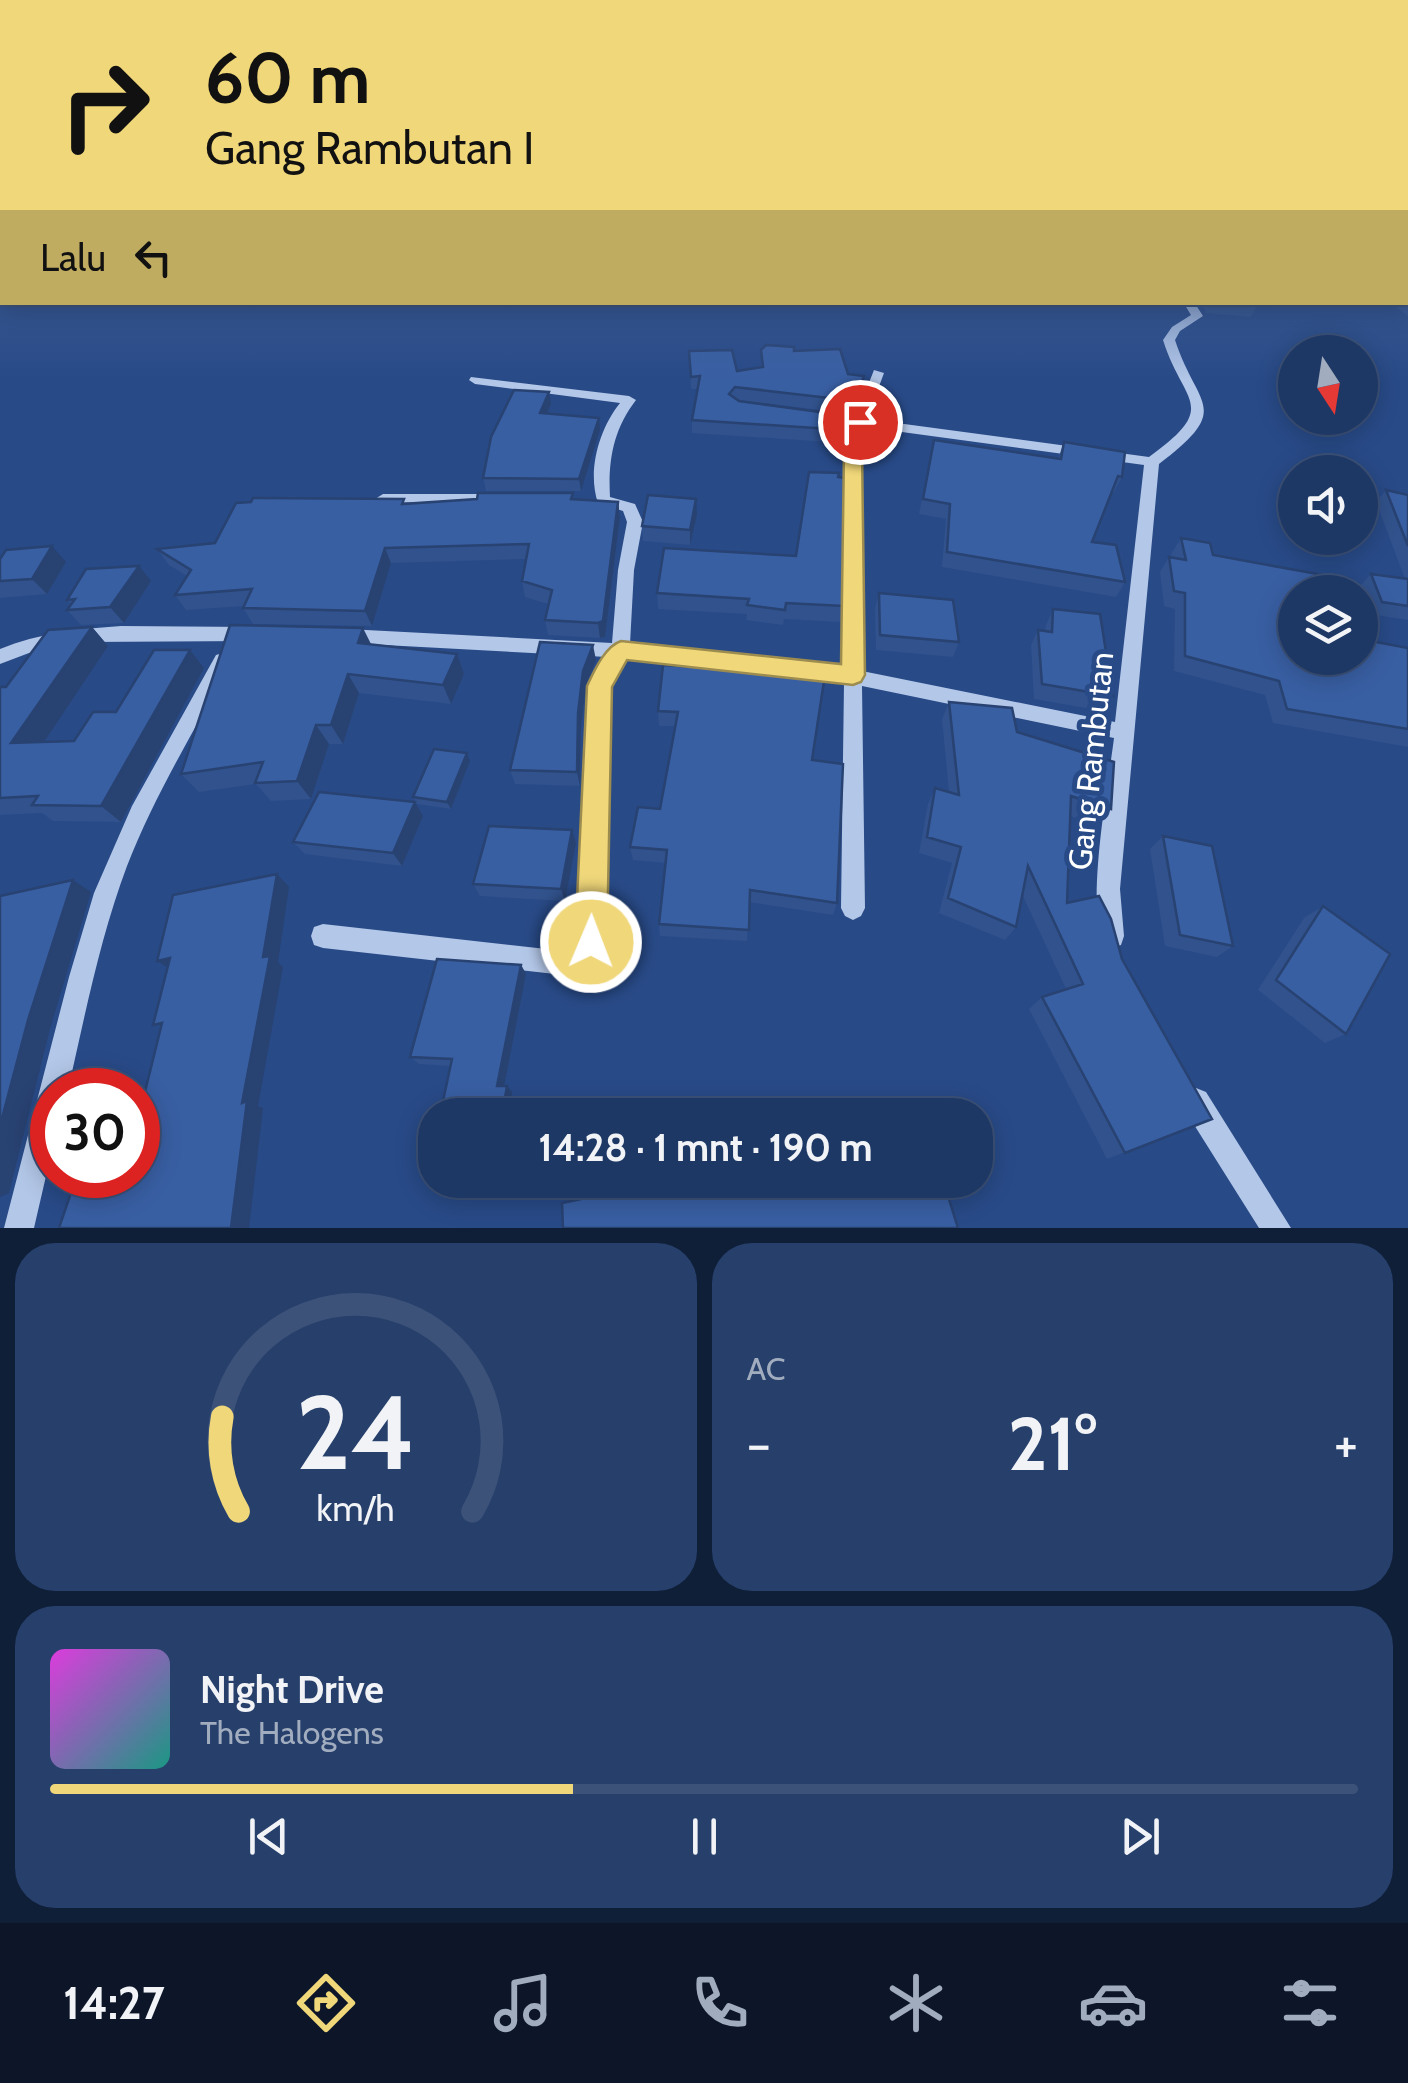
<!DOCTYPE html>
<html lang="id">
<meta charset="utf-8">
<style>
:root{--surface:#1e3865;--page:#263f6b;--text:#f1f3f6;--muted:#a1acbf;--line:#3c5279;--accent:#f0d77a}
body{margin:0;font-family:Cabin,sans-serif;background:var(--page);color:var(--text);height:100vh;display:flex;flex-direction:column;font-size:38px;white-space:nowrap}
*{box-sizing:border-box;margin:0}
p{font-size:32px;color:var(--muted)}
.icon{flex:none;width:55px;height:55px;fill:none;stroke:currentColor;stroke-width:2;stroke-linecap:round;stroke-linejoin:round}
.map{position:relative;height:1228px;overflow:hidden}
.sheet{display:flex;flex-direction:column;gap:15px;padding:15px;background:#101f38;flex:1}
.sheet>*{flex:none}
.hud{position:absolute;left:0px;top:0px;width:1410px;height:305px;box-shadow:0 5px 25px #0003,0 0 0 2px var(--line);background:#f0d77a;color:#111;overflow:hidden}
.needle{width:65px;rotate:168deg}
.tools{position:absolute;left:1278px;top:335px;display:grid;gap:20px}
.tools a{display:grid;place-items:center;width:100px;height:100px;border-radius:50%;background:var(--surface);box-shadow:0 5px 25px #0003,0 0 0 2px var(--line);font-size:50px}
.speed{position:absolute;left:30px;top:1068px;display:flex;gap:20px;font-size:50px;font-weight:700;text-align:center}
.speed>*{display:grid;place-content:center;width:130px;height:130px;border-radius:50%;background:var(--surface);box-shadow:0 5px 25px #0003,0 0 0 2px var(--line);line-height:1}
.speed .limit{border:15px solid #d22;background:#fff;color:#111}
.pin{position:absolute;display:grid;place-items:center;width:85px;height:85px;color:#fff;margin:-42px;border:5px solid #fff;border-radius:50%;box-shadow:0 2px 10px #0007}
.me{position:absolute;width:110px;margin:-55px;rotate:1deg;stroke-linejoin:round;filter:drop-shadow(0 0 8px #0008)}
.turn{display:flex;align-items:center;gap:35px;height:210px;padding:0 40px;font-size:45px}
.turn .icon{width:130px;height:130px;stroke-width:2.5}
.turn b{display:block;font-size:70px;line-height:85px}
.then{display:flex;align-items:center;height:95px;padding:0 40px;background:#0003;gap:20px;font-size:38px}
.big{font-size:75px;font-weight:800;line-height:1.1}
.sheet .widget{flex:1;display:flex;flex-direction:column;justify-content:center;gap:15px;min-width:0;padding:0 35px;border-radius:40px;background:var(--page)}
.sheet .dial{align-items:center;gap:0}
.dial svg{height:260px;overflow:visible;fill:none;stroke:var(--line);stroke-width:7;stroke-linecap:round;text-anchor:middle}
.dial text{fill:var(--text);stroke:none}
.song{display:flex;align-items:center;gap:30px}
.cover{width:120px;height:120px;border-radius:15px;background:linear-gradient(135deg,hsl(300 70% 55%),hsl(170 70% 35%))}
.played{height:10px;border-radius:5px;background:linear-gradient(90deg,var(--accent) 40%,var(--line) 40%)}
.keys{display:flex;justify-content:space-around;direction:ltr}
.heat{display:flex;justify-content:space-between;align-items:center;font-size:55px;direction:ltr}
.sheet .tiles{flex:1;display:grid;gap:15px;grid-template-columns:1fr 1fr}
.widget:last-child{grid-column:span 2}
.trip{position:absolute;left:418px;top:1098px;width:575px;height:100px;border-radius:40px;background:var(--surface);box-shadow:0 5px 25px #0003,0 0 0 2px var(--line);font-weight:800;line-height:100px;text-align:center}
.dock{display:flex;height:160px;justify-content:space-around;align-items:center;background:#0c1628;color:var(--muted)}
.dock .icon{width:70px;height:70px}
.dock .current{color:var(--accent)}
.dock b{font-size:45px;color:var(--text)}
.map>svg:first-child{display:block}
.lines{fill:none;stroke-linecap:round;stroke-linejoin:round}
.minor{fill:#b3c7e8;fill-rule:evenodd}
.wall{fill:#31528c}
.shaded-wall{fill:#284272}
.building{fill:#395fa3;stroke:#284272;stroke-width:2.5}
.route{fill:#f0d77a;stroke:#9c8c4f;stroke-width:2.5}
.labels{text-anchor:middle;stroke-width:10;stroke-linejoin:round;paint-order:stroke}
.street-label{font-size:32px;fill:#fff;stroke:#284a87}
</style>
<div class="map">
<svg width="1408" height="1228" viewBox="0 0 1408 1228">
<rect width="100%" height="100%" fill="#284a87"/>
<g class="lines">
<!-- minor -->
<path class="minor" d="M 1183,302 L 1194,302 L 1203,316 L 1180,331 L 1175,340 C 1197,408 1234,407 1159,464 L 1120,889 L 1124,936 L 1121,945 L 1112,948 L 1103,945 C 1086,902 1108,787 1114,738 L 862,686 L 865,908 L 861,916 L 853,920 L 845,916 L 841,908 L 844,683 L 750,669 L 626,658 L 608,687 L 602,948 L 592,964 L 555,974 L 323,948 L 314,945 L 311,936 L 314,927 L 323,924 L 555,950 L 578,943 L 590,686 L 607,657 L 347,643 L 341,641 L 338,636 L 341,631 L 347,629 L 612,643 L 618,570 L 627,522 L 623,511 L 598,503 C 587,471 599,429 620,403 L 475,384 L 469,380 L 471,377 L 629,396 L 636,400 C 613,430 608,461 610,497 L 635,504 L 643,522 L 634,570 L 630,644 L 750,655 L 844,668 L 846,450 L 852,425 L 843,421 L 855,418 L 874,370 L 884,373 L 867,419 L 1149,457 C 1221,405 1183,404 1163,340 L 1172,327 L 1191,315 ZM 865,427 L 1144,465 L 1115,722 L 862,671 L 860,450 Z
M 383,494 L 497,494 L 505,499 L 497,504 L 378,502 L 375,499 Z
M 121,626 L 251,627 L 257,629 L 260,634 L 257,639 L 251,641 L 87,642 L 29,653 L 0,664 L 0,649 C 39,633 79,629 121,626 Z
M 223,653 L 230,655 L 232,660 C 196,728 155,794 127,866 C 100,938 85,1015 68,1090 L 52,1090 L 52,1150 L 34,1228 L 4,1228 L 69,977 L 94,893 L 132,806 L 216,655 Z
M 1196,1088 L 1206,1092 L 1291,1228 L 1259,1228 L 1186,1112 L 1182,1102 L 1186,1092 Z"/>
</g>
<!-- wall -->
<path class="wall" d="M 1408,266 L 1408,316 L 1389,302 L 1408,302 Z
M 1202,302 L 1255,302 L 1257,306 L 1251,317 L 1206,313 Z
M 761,350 L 794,351 L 848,374 L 862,389 L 853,414 L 737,400 L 739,401 L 849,416 L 844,443 L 692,433 L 692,420 L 698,389 L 691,389 L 689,351 L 737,371 L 761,367 Z
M 551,404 L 547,414 L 600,430 L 581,491 L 486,491 L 483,478 Z
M 934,440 L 1058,459 L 1064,442 L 1122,477 L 1114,492 L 1112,491 L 1092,542 L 1125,582 L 1116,597 L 942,567 L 946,519 L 919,514 Z
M 838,477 L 844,606 L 841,622 L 784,619 L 783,625 L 746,620 L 747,614 L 658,609 L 657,593 L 796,556 Z
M 1386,490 L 1408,495 L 1408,620 L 1370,614 L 1360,586 L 1371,574 L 1405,579 L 1376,502 Z
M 574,499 L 618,502 L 620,517 L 605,637 L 600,638 L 548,635 L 545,620 L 548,604 L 525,597 L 522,581 L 526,559 L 391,563 L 372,626 L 253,624 L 243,608 L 244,606 L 186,610 L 175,595 L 187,576 L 169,565 L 157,549 L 215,543 L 406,504 Z
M 697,515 L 690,545 L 643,541 L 642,526 Z
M 1181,538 L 1213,555 L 1295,658 L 1408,648 L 1408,747 L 1273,723 L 1265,695 L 1174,671 L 1175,609 L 1164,606 L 1160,572 L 1169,557 L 1172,558 L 1171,554 Z
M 0,559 L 66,562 L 47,594 L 0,598 Z
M 151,581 L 124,623 L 81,625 L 67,610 L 71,604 L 67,600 Z
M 879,593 L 959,642 L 953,657 L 876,650 L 875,609 Z
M 1053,609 L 1113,696 L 1103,711 L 1034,699 L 1031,645 L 1038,630 L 1045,631 L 1046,625 Z
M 92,627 L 108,646 L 44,742 L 74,741 L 116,712 L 190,650 L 204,668 L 121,822 L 53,821 L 42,813 L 0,815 L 0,687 L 6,687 Z
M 371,645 L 464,674 L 451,704 L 359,693 L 343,744 L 329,744 L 311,799 L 271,801 L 256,784 L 199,792 L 181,774 Z
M 596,660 L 586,686 L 581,727 L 580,786 L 515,784 L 510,770 Z
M 663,665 L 812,760 L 837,903 L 833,915 L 749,902 L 747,941 L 660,936 L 659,924 L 665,863 L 633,860 L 630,847 L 660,809 L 676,726 L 659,726 L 658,711 Z
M 949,702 L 1017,732 L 1111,809 L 1098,825 L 1070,816 L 1067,903 L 1122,959 L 1212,1119 L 1107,1159 L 1029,1009 L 1042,997 L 1066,989 L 1022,894 L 1016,927 L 1005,940 L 939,913 L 952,863 L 919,853 L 928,804 L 935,788 L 949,792 L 942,719 Z
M 470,761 L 451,809 L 417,804 L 413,797 Z
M 423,816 L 402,866 L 305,854 L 293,842 Z
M 572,830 L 576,843 L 565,901 L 480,896 L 473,884 Z
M 1163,836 L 1233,946 L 1217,957 L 1165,946 L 1150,849 Z
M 1323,906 L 1346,1034 L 1325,1043 L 1258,990 L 1304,918 Z
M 521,965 L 526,974 L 504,1086 L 512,1092 L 450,1066 L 419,1064 L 410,1057 Z"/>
<!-- shaded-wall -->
<path class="shaded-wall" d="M 864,376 L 862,389 L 853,414 L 855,401 Z
M 549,392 L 551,404 L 542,425 L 540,413 Z
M 599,418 L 600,430 L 581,491 L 579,479 Z
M 696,499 L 697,515 L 690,545 L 690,530 Z
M 618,502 L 620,517 L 605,637 L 600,638 L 598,623 Z
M 52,546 L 66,562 L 47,594 L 32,579 Z
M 385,548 L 391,563 L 372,626 L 365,611 Z
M 139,566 L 151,581 L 124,623 L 110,607 Z
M 92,627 L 108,646 L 32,760 L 11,743 Z
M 363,628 L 373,648 L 358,643 Z
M 593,645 L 596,660 L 586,686 L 581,727 L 580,786 L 577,772 L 578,713 L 583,671 Z
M 190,650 L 204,668 L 121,822 L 101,806 Z
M 457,654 L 464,674 L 451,704 L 443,685 Z
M 348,674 L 359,693 L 343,744 L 331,725 Z
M 316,725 L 329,744 L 311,799 L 297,781 Z
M 467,753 L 470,761 L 451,809 L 447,802 Z
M 415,802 L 423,816 L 402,866 L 393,853 Z
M 572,830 L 576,843 L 565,901 L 561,889 Z
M 277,874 L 289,887 L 278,962 L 283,967 L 258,1106 L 263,1108 L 249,1228 L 231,1228 L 242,1103 Z
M 73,880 L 91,892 L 50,1029 L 9,1193 L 0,1197 L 0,1126 L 28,1020 Z
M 170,958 L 174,971 L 157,961 Z
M 521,965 L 526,974 L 503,1092 L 497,1086 Z
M 507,1086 L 512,1092 L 509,1115 L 502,1115 Z"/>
<!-- building -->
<path class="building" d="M 1217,302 L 1255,302 L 1257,306 Z
M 766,345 L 794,347 L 794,351 L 840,349 L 848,374 L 864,376 L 855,401 L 735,387 L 729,394 L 739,401 L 849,416 L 846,430 L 692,420 L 700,376 L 691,377 L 689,351 L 732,350 L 737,371 L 763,367 L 761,350 Z
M 514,390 L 549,392 L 540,413 L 599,418 L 579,479 L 483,478 L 491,437 Z
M 934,440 L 1061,459 L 1064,442 L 1125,452 L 1122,477 L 1118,476 L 1092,542 L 1116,545 L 1125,582 L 947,552 L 950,504 L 923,499 Z
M 809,472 L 839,473 L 838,477 L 844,478 L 844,606 L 786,603 L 785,610 L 747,605 L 749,599 L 657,593 L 664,548 L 796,556 Z
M 1386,490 L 1408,495 L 1408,546 Z
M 478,493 L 573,493 L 571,499 L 618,502 L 603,621 L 598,623 L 545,620 L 552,590 L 522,581 L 529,544 L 385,548 L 365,611 L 243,608 L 252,589 L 175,595 L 191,570 L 157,549 L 215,543 L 236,503 L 251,502 L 253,498 L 404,499 L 402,504 L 477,499 Z
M 648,495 L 696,499 L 690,530 L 642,526 Z
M 1181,538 L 1210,543 L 1213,555 L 1323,575 L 1329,592 L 1295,592 L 1295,658 L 1360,658 L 1360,639 L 1408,648 L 1408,729 L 1287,709 L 1279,681 L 1185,656 L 1185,593 L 1174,591 L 1169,557 L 1186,560 Z
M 52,546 L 32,579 L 0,581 L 0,559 L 6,550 Z
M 139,566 L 110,607 L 67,610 L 75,599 L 67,600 L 86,569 Z
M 1371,574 L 1408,579 L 1408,606 L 1382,602 Z
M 879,593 L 953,600 L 959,642 L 880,635 Z
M 1053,609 L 1100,614 L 1113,696 L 1042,684 L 1038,630 L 1052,632 Z
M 230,625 L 363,628 L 358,643 L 457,654 L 443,685 L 348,674 L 331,725 L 316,725 L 297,781 L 255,783 L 263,762 L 181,774 Z
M 92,627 L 11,743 L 74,741 L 93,712 L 116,712 L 154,650 L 190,650 L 101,806 L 32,805 L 38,796 L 0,798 L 0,687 L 6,687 L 48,630 Z
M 540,642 L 593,645 L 583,671 L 578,713 L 577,772 L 510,770 Z
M 663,665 L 754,670 L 824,681 L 812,760 L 843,764 L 837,903 L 750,890 L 749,930 L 659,924 L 667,850 L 630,847 L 638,807 L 660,809 L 678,712 L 658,711 Z
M 949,702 L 1012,708 L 1017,732 L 1114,762 L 1111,809 L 1071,796 L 1067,903 L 1099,896 L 1111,919 L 1122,959 L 1212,1119 L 1125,1153 L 1042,997 L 1083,984 L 1028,866 L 1016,927 L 948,898 L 961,847 L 927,837 L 935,788 L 959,795 Z
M 434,749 L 467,753 L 447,802 L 413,797 Z
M 319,792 L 415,802 L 393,853 L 293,842 Z
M 489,826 L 572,830 L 561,889 L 473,884 Z
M 1163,836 L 1212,846 L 1233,946 L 1180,935 Z
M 277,874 L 263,957 L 270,956 L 242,1103 L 247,1101 L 231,1228 L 59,1228 L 77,1175 L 138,1175 L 138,1120 L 162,1023 L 153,1025 L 170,958 L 157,961 L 173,895 Z
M 73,880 L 28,1020 L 0,1126 L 0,896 Z
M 1323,906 L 1390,954 L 1346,1034 L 1276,980 Z
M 437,959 L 521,965 L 497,1086 L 507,1086 L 502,1115 L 440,1115 L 452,1059 L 410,1057 Z
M 672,1180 L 943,1180 L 958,1228 L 563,1228 L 562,1203 Z"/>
<!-- sky -->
<linearGradient id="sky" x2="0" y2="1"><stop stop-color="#16294a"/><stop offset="0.55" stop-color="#426096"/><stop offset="1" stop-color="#426096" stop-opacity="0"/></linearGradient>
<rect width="1408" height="381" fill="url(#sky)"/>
<!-- route -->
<path class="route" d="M 860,417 L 869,422 L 862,450 L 865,675 L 861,682 L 853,685 L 627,660 L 612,687 L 607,942 L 602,953 L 591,958 L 580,953 L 575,942 L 587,686 C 594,671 605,646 621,641 L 841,664 L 844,450 L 851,422 Z"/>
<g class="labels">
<!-- street labels -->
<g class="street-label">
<text transform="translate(1091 761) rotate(-84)" y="11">Gang Rambutan</text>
</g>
</g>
</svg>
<div class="tools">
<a><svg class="needle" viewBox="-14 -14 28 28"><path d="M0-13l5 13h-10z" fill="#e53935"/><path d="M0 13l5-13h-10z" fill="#a1acbf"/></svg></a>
<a><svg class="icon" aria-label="sound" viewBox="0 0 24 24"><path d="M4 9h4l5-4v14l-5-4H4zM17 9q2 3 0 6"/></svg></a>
<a><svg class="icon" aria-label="layers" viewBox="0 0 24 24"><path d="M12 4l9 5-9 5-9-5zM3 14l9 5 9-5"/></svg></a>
</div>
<div class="speed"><div class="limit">30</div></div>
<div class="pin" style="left:860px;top:422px;background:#d93025"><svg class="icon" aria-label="arrive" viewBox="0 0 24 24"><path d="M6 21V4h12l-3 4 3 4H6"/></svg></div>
<svg class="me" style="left:591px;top:942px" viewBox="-20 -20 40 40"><circle r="17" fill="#f0d77a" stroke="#fff" stroke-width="3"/><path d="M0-11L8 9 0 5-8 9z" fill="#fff"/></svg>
<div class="trip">14:28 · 1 mnt · 190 m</div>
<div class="hud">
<div class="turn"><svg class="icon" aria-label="right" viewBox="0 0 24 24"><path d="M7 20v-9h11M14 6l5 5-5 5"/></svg><div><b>60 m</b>Gang Rambutan I</div></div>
<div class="then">Lalu<svg class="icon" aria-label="left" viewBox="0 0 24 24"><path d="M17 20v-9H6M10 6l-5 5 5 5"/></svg></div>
</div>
</div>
<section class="sheet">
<div class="tiles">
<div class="widget dial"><svg viewBox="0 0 100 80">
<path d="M14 69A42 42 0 1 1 86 69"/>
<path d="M14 69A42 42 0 0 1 9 40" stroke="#f0d77a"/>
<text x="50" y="56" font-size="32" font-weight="700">24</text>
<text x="50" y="72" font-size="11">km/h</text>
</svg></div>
<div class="widget"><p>AC</p>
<div class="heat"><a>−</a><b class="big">21°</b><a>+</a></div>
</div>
<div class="widget">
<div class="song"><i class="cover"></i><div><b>Night Drive</b><p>The Halogens</p></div></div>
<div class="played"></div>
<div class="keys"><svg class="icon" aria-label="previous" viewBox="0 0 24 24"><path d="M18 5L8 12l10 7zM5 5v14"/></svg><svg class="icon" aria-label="pause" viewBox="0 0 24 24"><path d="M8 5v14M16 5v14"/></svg><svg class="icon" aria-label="next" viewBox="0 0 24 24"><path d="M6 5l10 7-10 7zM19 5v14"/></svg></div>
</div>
</div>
</section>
<nav class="dock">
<b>14:27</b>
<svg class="icon current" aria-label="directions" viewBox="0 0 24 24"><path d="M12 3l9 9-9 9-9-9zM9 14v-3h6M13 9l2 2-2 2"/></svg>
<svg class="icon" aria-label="music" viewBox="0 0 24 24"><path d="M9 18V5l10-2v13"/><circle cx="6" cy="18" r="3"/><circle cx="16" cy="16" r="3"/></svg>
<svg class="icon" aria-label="phone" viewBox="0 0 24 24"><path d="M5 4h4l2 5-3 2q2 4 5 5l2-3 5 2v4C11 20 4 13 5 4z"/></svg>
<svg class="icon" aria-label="climate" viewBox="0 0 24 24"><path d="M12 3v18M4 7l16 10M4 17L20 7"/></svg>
<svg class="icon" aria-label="car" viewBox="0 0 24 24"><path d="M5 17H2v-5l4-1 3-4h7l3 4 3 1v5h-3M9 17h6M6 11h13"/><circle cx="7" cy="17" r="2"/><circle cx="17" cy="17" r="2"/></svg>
<svg class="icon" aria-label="filters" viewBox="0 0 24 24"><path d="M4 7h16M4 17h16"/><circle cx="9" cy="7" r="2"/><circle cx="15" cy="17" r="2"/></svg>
</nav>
